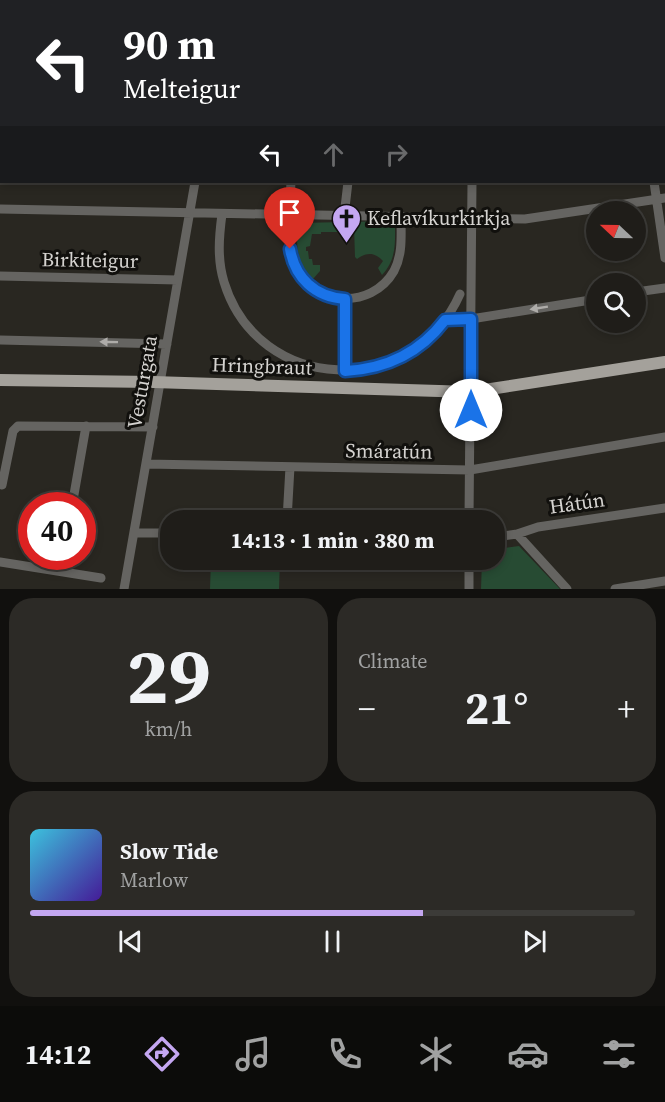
<!DOCTYPE html>
<meta charset="utf-8">
<style>
:root{--surface:#1f1d19;--page:#2c2a26;--text:#f1f3f6;--muted:#a1a2a2;--line:#3c3b38;--accent:#c4a7f1}
body{margin:0;font-family:"Source Serif 4",serif;background:var(--page);color:var(--text);height:100vh;display:flex;flex-direction:column;font-size:22px;white-space:nowrap}
*{box-sizing:border-box;margin:0}
p{font-size:20px;color:var(--muted)}
.icon{flex:none;width:33px;height:33px;fill:none;stroke:currentColor;stroke-width:2;stroke-linecap:round;stroke-linejoin:round}
.map{position:relative;height:589px;overflow:hidden}
.panel{display:flex;flex-direction:column;gap:9px;padding:9px;background:#11100e;flex:1}
.panel>*{flex:none}
.hud{position:absolute;left:0px;top:0px;width:666px;height:183px;box-shadow:0 3px 9px #0003,0 0 0 2px var(--line);background:#202124;color:#fff;overflow:hidden}
.needle{width:39px;rotate:292deg}
.controls{position:absolute;left:586px;top:201px;display:grid;gap:12px}
.controls a{display:grid;place-items:center;width:60px;height:60px;border-radius:50%;background:var(--surface);box-shadow:0 3px 9px #0003,0 0 0 2px var(--line);font-size:30px}
.speed{position:absolute;left:18px;top:492px;display:flex;gap:12px;font-size:30px;font-weight:700;text-align:center}
.speed>*{display:grid;place-content:center;width:78px;height:78px;border-radius:50%;background:var(--surface);box-shadow:0 3px 9px #0003,0 0 0 2px var(--line);line-height:1}
.speed .limit{border:9px solid #d22;background:#fff;color:#111}
.pin{position:absolute;display:grid;place-items:center;width:51px;height:51px;color:#fff;margin:-62px -26px;border-radius:50% 50% 50% 0;rotate:-45deg;box-shadow:0 0 6px #0007}
.pin .icon{rotate:45deg}
.me{position:absolute;width:66px;margin:-33px;rotate:0deg;stroke-linejoin:round;filter:drop-shadow(0 0 4px #0008)}
.turn{display:flex;align-items:center;gap:21px;height:126px;padding:0 24px;font-size:27px}
.turn .icon{width:78px;height:78px;stroke-width:2.5}
.turn b{display:block;font-size:42px;line-height:51px}
.lanes{display:flex;align-items:center;height:57px;padding:0 24px;background:#0003;justify-content:center;gap:30px;direction:ltr}
.lanes .off{opacity:.35}
.big{font-size:45px;font-weight:700;line-height:1.1}
.panel .card{flex:1;display:flex;flex-direction:column;justify-content:center;gap:9px;min-width:0;padding:0 21px;border-radius:24px;background:var(--page)}
.panel .dial{align-items:center;gap:0}
.dial b{font-size:78px;line-height:1}
.song{display:flex;align-items:center;gap:18px}
.cover{width:72px;height:72px;border-radius:9px;background:linear-gradient(135deg,hsl(190 70% 55%),hsl(260 70% 35%))}
.played{height:6px;border-radius:3px;background:linear-gradient(90deg,var(--accent) 65%,var(--line) 65%)}
.keys{display:flex;justify-content:space-around;direction:ltr}
.heat{display:flex;justify-content:space-between;align-items:center;font-size:33px;direction:ltr}
.panel .tiles{flex:1;display:grid;gap:9px;grid-template-columns:1fr 1fr}
.card:last-child{grid-column:span 2}
.trip{position:absolute;left:160px;top:510px;width:345px;height:60px;border-radius:24px;background:var(--surface);box-shadow:0 3px 9px #0003,0 0 0 2px var(--line);font-weight:700;line-height:60px;text-align:center}
.dock{display:flex;height:96px;justify-content:space-around;align-items:center;background:#0c0c0a;color:var(--muted)}
.dock .icon{width:42px;height:42px}
.dock .on{color:var(--accent)}
.dock b{font-size:27px;color:var(--text)}
.map>svg:first-child{display:block}
.green{fill:#274b33}
.lines{fill:none;stroke-linecap:round;stroke-linejoin:round}
.minor{stroke:#656461;stroke-width:9}
.major{stroke:#a4a19b;stroke-width:12}
.oneway{fill:#aeaca9}
.route-casing{stroke:#114b97;stroke-width:15}
.route{stroke:#1a73e8;stroke-width:10}
.labels{text-anchor:middle;stroke-width:6;stroke-linejoin:round;paint-order:stroke}
.poi-label{font-size:20px;fill:#d5d3d0;stroke:#11100d;text-anchor:start}
.street-label{font-size:20px;fill:#d5d3d0;stroke:#11100d}
</style>
<div class="map">
<svg width="665" height="589" viewBox="0 0 665 589">
<rect width="100%" height="100%" fill="#292721"/>
<!-- green -->
<path class="green" d="M 395,221 C 395,242 397,259 382,275 L 378,268 L 383,261 C 375,252 366,252 357,259 L 355,257 L 354,226 L 340,226 L 340,232 L 321,232 L 321,234 L 312,234 L 310,246 L 306,247 L 306,251 L 308,251 L 309,259 L 312,259 L 313,265 L 320,265 L 320,271 L 313,279 C 295,261 297,246 297,223 Z
M 519,546 L 560,589 L 481,589 L 482,560 L 495,560 L 495,549 Z
M 211,560 L 280,560 L 279,589 L 210,589 Z"/>
<g class="lines">
<!-- minor -->
<path class="minor" d="M 221,0 L 221,2
M 359,0 L 371,2
M 43,2 L 45,0
M 190,2 L 192,0
M 288,2 L 288,0
M 644,2 L 651,0
M 0,38 L 2,37
M 664,66 L 665,66
M 0,160 L 2,158
M 291,182 C 290,203 286,245 294,264 C 311,306 371,311 394,271 C 403,254 401,235 401,217
M 654,182 L 665,258
M 0,209 L 525,219 L 665,198
M 222,214 C 219,237 217,259 224,282 C 258,394 413,400 460,294
M 344,216 L 348,182
M 0,276 L 178,280
M 636,292 L 665,288
M 345,299 L 345,371
M 445,320 L 471,319 L 597,299
M 0,340 L 167,344
M 146,464 L 470,470 L 665,437
M 2,485 L 13,431 L 18,426 L 153,427
M 72,506 L 86,426
M 287,520 L 290,467
M 469,520 L 472,182
M 134,533 L 171,533
M 517,534 L 567,589
M 495,537 L 517,534 L 538,527 L 665,508
M 469,560 L 469,589
M 0,562 L 101,578
M 124,589 L 195,182
M 615,589 L 665,581"/>
<!-- major -->
<path class="major" d="M 0,380 L 153,382 L 471,392 L 665,362"/>
</g>
<!-- one-way arrows -->
<defs><path id="oneway-solid" d="M-6-.8H1V-3.2L6.5 0L1 3.2V.8H-6Z" transform="scale(1.5)"/></defs>
<g class="oneway">
<use href="#oneway-solid" transform="translate(539 308) rotate(171)"/>
<use href="#oneway-solid" transform="translate(109 342) rotate(-179)"/>
</g>
<g class="lines">
<defs>
<path id="route" d="M 290,249 C 295,278 315,297 345,299 L 345,371 C 385,369 420,353 445,320 L 471,319 L 471,410"/>
</defs>
<!-- route casing -->
<use href="#route" class="route-casing"/>
<!-- route -->
<use href="#route" class="route"/>
</g>
<!-- icons -->
<defs>
<symbol id="church-pin" viewBox="-11 -11 22 30"><path d="M0 17L-7.5 6A9.5 9.5 0 1 1 7.5 6Z" fill="#c4a7f1" stroke="#11100d"/><path d="M-1.2-6h2.4v3.5h3.3v2.4h-3.3V6h-2.4V-.1h-3.3v-2.4h3.3Z" fill="#111"/></symbol>
</defs>
<g fill-rule="evenodd">
<use href="#church-pin" x="330" y="202" width="33" height="45"/>
</g>
<g class="labels">
<!-- poi labels -->
<g class="poi-label">
<text x="367" y="225">Keflavíkurkirkja</text>
</g>
<!-- street labels -->
<g class="street-label">
<text transform="translate(90 260) rotate(1)" y="7">Birkiteigur</text>
<text transform="translate(262 366) rotate(2)" y="7">Hringbraut</text>
<text transform="translate(142 382) rotate(-80)" y="7">Vesturgata</text>
<text transform="translate(389 451) rotate(1)" y="7">Smáratún</text>
<text transform="translate(577 503) rotate(-8)" y="7">Hátún</text>
</g>
</g>
</svg>
<div class="controls">
<a><svg class="needle" viewBox="-14 -14 28 28"><path d="M0-13l5 13h-10z" fill="#e53935"/><path d="M0 13l5-13h-10z" fill="#a1a2a2"/></svg></a>
<a><svg class="icon" aria-label="search" viewBox="0 0 24 24"><circle cx="10" cy="10" r="6"/><path d="M15 15l6 6"/></svg></a>
</div>
<div class="speed"><div class="limit">40</div></div>
<div class="pin" style="left:290px;top:249px;background:#d93025"><svg class="icon" aria-label="arrive" viewBox="0 0 24 24"><path d="M6 21V4h12l-3 4 3 4H6"/></svg></div>
<svg class="me" style="left:471px;top:410px" viewBox="-20 -20 40 40"><circle r="19" fill="#fff"/><path d="M0-13L10 11 0 6-10 11z" fill="#1a73e8"/></svg>
<div class="trip">14:13 · 1 min · 380 m</div>
<div class="hud">
<div class="turn"><svg class="icon" aria-label="left" viewBox="0 0 24 24"><path d="M17 20v-9H6M10 6l-5 5 5 5"/></svg><div><b>90 m</b>Melteigur</div></div>
<div class="lanes"><svg class="icon" aria-label="left" viewBox="0 0 24 24"><path d="M17 20v-9H6M10 6l-5 5 5 5"/></svg><svg class="icon off" aria-label="ahead" viewBox="0 0 24 24"><path d="M12 20V5M6 11l6-6 6 6"/></svg><svg class="icon off" aria-label="right" viewBox="0 0 24 24"><path d="M7 20v-9h11M14 6l5 5-5 5"/></svg></div>
</div>
</div>
<section class="panel">
<div class="tiles">
<div class="card dial"><b>29</b><p>km/h</p></div>
<div class="card"><p>Climate</p>
<div class="heat"><a>−</a><b class="big">21°</b><a>+</a></div>
</div>
<div class="card">
<div class="song"><i class="cover"></i><div><b>Slow Tide</b><p>Marlow</p></div></div>
<div class="played"></div>
<div class="keys"><svg class="icon" aria-label="previous" viewBox="0 0 24 24"><path d="M18 5L8 12l10 7zM5 5v14"/></svg><svg class="icon" aria-label="pause" viewBox="0 0 24 24"><path d="M8 5v14M16 5v14"/></svg><svg class="icon" aria-label="next" viewBox="0 0 24 24"><path d="M6 5l10 7-10 7zM19 5v14"/></svg></div>
</div>
</div>
</section>
<nav class="dock">
<b>14:12</b>
<svg class="icon on" aria-label="directions" viewBox="0 0 24 24"><path d="M12 3l9 9-9 9-9-9zM9 14v-3h6M13 9l2 2-2 2"/></svg>
<svg class="icon" aria-label="music" viewBox="0 0 24 24"><path d="M9 18V5l10-2v13"/><circle cx="6" cy="18" r="3"/><circle cx="16" cy="16" r="3"/></svg>
<svg class="icon" aria-label="phone" viewBox="0 0 24 24"><path d="M5 4h4l2 5-3 2q2 4 5 5l2-3 5 2v4C11 20 4 13 5 4z"/></svg>
<svg class="icon" aria-label="climate" viewBox="0 0 24 24"><path d="M12 3v18M4 7l16 10M4 17L20 7"/></svg>
<svg class="icon" aria-label="car" viewBox="0 0 24 24"><path d="M5 17H2v-5l4-1 3-4h7l3 4 3 1v5h-3M9 17h6M6 11h13"/><circle cx="7" cy="17" r="2"/><circle cx="17" cy="17" r="2"/></svg>
<svg class="icon" aria-label="filters" viewBox="0 0 24 24"><path d="M4 7h16M4 17h16"/><circle cx="9" cy="7" r="2"/><circle cx="15" cy="17" r="2"/></svg>
</nav>
